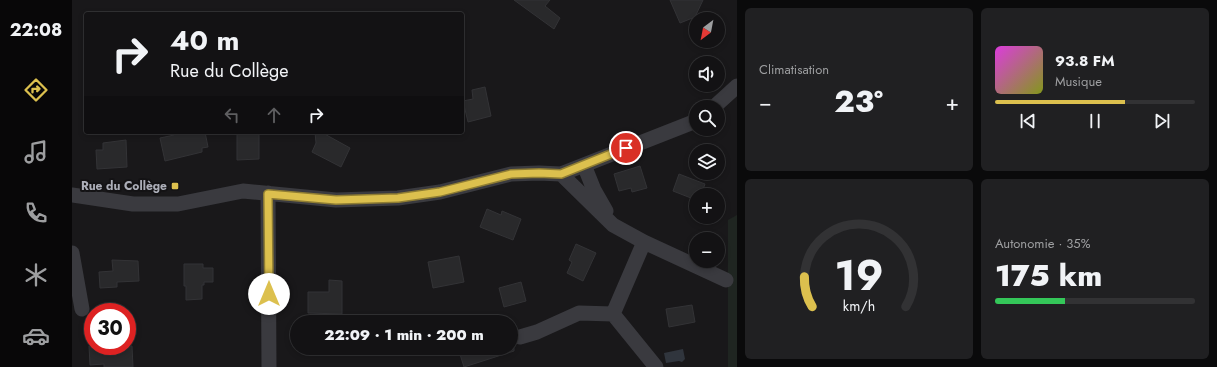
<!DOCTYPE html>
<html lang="fr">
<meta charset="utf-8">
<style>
:root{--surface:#131214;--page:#202022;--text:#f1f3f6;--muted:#9d9ea0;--line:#323234;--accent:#dcc04e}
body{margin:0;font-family:Jost,sans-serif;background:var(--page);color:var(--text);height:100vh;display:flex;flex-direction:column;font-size:15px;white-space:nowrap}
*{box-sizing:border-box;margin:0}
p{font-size:13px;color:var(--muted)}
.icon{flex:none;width:22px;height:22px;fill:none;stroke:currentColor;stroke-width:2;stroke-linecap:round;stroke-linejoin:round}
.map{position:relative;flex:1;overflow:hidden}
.drawer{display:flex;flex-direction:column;gap:8px;padding:8px;background:#0a0a0b;width:480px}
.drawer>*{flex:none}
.guide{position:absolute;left:12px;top:12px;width:380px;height:122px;border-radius:4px;box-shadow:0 2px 6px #0003,0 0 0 1px var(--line);background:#131214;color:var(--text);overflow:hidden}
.needle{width:26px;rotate:212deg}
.tools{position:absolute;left:617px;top:12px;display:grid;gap:8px}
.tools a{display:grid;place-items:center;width:36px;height:36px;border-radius:50%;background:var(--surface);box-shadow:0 2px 6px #0003,0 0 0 1px var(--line);font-size:20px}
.speed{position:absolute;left:12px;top:303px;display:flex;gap:8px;font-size:20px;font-weight:700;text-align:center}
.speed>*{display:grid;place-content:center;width:52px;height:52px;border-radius:50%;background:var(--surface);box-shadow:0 2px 6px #0003,0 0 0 1px var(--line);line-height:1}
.speed .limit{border:6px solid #d22;background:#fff;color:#111}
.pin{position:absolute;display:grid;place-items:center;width:34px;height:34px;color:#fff;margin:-17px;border:2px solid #fff;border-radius:50%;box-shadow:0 1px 4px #0007}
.me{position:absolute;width:44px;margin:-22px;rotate:0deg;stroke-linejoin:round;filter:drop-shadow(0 0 3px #0008)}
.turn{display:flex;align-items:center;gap:14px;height:84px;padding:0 20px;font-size:18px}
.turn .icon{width:52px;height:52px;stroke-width:2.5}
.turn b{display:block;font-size:28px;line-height:34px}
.lanes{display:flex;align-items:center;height:38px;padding:0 20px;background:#0003;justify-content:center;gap:20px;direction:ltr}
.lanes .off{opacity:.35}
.big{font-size:30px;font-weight:800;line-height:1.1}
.drawer .widget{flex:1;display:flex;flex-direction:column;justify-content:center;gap:6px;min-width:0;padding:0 14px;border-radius:6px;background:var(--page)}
.drawer .dial{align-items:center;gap:0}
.dial svg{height:104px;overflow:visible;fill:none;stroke:var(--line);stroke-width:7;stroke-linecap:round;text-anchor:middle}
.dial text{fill:var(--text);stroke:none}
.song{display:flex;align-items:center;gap:12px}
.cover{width:48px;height:48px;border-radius:6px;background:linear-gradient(135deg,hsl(300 70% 55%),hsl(70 70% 35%))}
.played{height:4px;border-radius:2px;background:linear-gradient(90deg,var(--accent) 65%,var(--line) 65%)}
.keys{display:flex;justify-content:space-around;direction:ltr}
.heat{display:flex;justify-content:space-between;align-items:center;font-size:22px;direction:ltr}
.charge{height:6px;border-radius:3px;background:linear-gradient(90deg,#34c759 35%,var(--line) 0)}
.drawer .tiles{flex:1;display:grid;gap:8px;grid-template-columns:repeat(2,1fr)}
.trip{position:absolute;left:218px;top:315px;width:228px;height:40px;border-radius:20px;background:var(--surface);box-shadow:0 2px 6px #0003,0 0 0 1px var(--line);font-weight:800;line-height:40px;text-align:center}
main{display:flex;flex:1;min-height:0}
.dock{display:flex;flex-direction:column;width:72px;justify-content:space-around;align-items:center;background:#080708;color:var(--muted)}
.dock .icon{width:28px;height:28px}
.dock .on{color:var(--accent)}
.dock b{font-size:18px;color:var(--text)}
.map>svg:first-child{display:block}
.green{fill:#1f2521}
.water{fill:#30353d}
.building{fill:#29292b;stroke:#333336}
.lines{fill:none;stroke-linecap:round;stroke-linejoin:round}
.minor{stroke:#3a3a3f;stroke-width:15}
.route-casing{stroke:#8f7d33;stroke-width:10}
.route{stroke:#dcc04e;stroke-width:7}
.poi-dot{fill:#dcc04e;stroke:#141315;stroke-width:1.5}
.labels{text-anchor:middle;stroke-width:4;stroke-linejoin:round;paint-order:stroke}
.poi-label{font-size:12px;font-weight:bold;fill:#acaeb8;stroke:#141315;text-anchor:end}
</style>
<main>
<nav class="dock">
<b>22:08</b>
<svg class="icon on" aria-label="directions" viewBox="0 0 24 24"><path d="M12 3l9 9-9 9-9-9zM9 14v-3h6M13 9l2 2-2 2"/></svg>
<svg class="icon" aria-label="music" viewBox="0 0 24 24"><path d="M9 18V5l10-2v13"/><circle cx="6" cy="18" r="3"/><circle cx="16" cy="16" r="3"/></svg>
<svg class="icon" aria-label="phone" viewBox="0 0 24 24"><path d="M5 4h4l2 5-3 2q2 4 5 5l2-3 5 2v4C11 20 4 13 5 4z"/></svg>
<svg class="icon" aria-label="climate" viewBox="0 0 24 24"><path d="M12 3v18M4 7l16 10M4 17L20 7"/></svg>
<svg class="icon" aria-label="car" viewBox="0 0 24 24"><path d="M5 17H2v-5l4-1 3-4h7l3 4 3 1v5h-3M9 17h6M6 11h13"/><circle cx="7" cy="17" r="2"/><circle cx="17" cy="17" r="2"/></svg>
</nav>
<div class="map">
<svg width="665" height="367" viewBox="0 0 665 367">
<rect width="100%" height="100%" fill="#19181a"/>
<!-- green -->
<path class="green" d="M 665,215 L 665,367 L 656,367 L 656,220 Z"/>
<!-- water -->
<path class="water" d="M 611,349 L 613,359 L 610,362 L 607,361 L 594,363 L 592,353 Z"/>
<!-- building -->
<path class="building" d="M 442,0 L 478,0 L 473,6 L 488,18 L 482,29 Z
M 598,0 L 631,0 L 623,17 L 608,23 Z
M 413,87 L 419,116 L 396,122 L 391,101 L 401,99 L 400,90 Z
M 101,132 L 133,132 L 136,147 L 130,148 L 130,152 L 93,161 L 88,138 L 102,135 Z
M 165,132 L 187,132 L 187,159 L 165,160 Z
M 243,132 L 249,132 L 278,148 L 269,167 L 240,152 L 244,143 Z
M 54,140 L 55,167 L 25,169 L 24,150 L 31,150 L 31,143 Z
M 568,166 L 575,188 L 560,192 L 559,188 L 547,191 L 542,174 Z
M 607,174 L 633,184 L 629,195 L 624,195 L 624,200 L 601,191 Z
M 415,209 L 429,215 L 430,211 L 449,219 L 441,240 L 408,227 Z
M 504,244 L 524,253 L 511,281 L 495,273 L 500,262 L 497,260 Z
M 387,256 L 392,282 L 361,288 L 356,262 Z
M 40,260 L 66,261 L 67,281 L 45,282 L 45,287 L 28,288 L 27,272 L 41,271 Z
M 112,264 L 131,264 L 131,268 L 141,268 L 141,282 L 132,282 L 132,285 L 130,285 L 130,299 L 114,300 L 114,286 L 112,286 Z
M 257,280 L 270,281 L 270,314 L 236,313 L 236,292 L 257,292 Z
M 449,282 L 454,301 L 432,307 L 427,288 Z
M 620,305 L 623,322 L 597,327 L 594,309 Z
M 17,346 L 60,346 L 61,367 L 32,367 L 32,364 L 18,365 Z
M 386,348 L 442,348 L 442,351 L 392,367 Z"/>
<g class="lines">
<!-- minor -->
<path class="minor" d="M 642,107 L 665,86
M 512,165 L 522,190 L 534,211
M 489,174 L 541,225 L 572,242 L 654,280
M 196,193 L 197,367
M 0,195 L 61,204 L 106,204 L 171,191 L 264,200 L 326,198 L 368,192 L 439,174 L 467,173 L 489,174 L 624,121
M 0,253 L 10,309
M 541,314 L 572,242
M 448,337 L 465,332 L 507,313 L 541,314 L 584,367"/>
</g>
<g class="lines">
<defs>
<path id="route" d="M 197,294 L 196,194 L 264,200 L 326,198 L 368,192 L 439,174 L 467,173 L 489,174 L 554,148"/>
</defs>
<!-- route casing -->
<use href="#route" class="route-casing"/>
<!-- route -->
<use href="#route" class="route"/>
</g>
<!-- markers -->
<rect class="poi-dot" x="99" y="182" width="8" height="8" rx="2"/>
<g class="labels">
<!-- poi labels -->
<g class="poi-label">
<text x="95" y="190">Rue du Collège</text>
</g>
</g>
</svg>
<div class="tools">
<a><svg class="needle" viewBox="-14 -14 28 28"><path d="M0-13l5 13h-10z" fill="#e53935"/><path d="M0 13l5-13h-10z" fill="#9d9ea0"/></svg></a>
<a><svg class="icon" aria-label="sound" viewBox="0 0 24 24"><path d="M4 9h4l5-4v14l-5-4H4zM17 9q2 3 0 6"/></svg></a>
<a><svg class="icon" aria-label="search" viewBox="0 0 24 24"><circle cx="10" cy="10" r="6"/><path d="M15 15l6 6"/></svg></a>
<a><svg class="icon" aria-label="layers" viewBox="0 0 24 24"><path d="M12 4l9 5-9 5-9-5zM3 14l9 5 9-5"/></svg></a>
<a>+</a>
<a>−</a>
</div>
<div class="speed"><div class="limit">30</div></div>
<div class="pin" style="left:554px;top:148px;background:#d93025"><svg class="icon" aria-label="arrive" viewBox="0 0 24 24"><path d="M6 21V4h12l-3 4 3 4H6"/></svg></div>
<svg class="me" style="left:197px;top:294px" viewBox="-20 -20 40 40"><circle r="19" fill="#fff"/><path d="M0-13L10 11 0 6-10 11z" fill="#dcc04e"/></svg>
<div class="trip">22:09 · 1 min · 200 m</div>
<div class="guide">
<div class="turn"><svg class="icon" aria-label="right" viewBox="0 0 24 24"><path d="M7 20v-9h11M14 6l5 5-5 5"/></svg><div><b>40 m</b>Rue du Collège</div></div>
<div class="lanes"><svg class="icon off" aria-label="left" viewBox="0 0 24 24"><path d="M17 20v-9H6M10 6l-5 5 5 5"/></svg><svg class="icon off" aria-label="ahead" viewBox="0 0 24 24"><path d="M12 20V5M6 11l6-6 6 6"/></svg><svg class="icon" aria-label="right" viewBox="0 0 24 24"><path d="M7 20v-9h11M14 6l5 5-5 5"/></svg></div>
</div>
</div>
<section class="drawer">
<div class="tiles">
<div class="widget"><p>Climatisation</p>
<div class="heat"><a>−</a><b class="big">23°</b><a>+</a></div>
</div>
<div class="widget">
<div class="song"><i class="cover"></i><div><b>93.8 FM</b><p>Musique</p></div></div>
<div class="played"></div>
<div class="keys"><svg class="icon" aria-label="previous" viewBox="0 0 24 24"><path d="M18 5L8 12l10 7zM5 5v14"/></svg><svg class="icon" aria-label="pause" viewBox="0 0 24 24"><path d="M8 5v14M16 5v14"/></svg><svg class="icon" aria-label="next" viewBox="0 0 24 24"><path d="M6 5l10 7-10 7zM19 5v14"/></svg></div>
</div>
<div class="widget dial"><svg viewBox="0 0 100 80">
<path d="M14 69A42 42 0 1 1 86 69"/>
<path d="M14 69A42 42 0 0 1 8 46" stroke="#dcc04e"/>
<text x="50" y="56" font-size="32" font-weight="700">19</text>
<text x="50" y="72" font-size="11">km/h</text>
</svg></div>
<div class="widget"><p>Autonomie · 35%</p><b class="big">175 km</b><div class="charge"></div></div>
</div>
</section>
</main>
